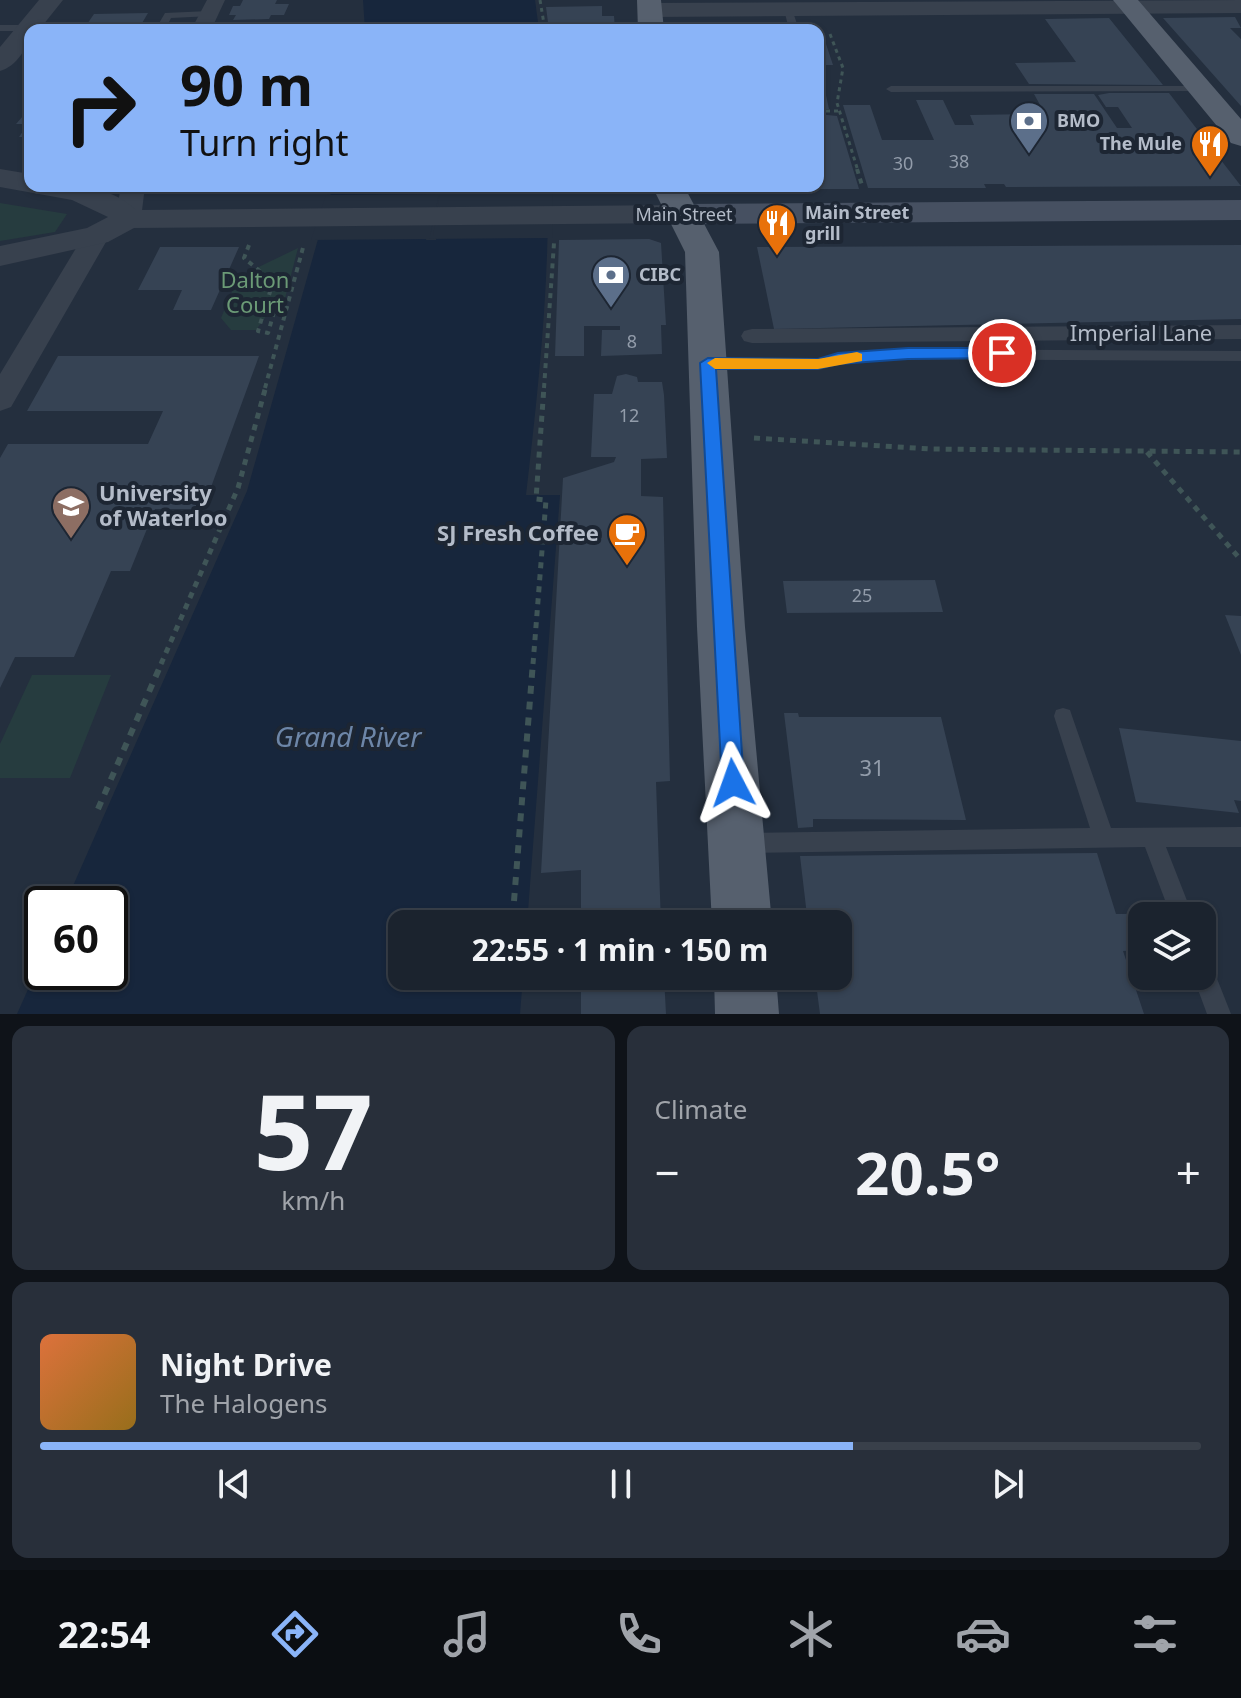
<!DOCTYPE html>
<meta charset="utf-8">
<style>
:root{--surface:#1b232e;--page:#282f3a;--text:#f1f3f6;--muted:#a0a4aa;--line:#39404a;--accent:#8ab4f8}
body{margin:0;font-family:"Noto Sans",sans-serif;background:var(--page);color:var(--text);height:100vh;display:flex;flex-direction:column;font-size:30px;white-space:nowrap}
*{box-sizing:border-box;margin:0}
p{font-size:26px;color:var(--muted)}
.icon{flex:none;width:44px;height:44px;fill:none;stroke:currentColor;stroke-width:2;stroke-linecap:round;stroke-linejoin:round}
.map{position:relative;height:1014px;overflow:hidden}
.side{display:flex;flex-direction:column;gap:12px;padding:12px;background:#0f1319;flex:1}
.side>*{flex:none}
.hud{position:absolute;left:24px;top:24px;width:800px;height:168px;border-radius:16px;box-shadow:0 2px 6px #0004,0 0 0 2px var(--line);background:#8ab4f8;color:#111;overflow:hidden}
.controls{position:absolute;left:1128px;top:902px;display:grid;gap:16px}
.controls a{display:grid;place-items:center;width:88px;height:88px;border-radius:16px;background:var(--surface);box-shadow:0 2px 6px #0004,0 0 0 2px var(--line);font-size:40px}
.speed{position:absolute;left:24px;top:886px;display:flex;gap:16px;font-size:40px;font-weight:700;text-align:center}
.speed>*{display:grid;place-content:center;width:104px;height:104px;border-radius:50%;background:var(--surface);box-shadow:0 2px 6px #0004,0 0 0 2px var(--line);line-height:1}
.speed .limit{border:4px solid #111;border-radius:12px;background:#fff;color:#111}
.pin{position:absolute;display:grid;place-items:center;width:68px;height:68px;color:#fff;margin:-34px;border:4px solid #fff;border-radius:50%;box-shadow:0 2px 8px #0007}
.me{position:absolute;width:88px;margin:-44px;rotate:356deg;stroke-linejoin:round;filter:drop-shadow(0 0 6px #0008)}
.turn{display:flex;align-items:center;gap:28px;height:168px;padding:0 24px;font-size:36px}
.turn .icon{width:104px;height:104px;stroke-width:2.5}
.turn b{display:block;font-size:56px;line-height:68px}
.big{font-size:60px;font-weight:700;line-height:1.1}
.side .tile{flex:1;display:flex;flex-direction:column;justify-content:center;gap:12px;min-width:0;padding:0 28px;border-radius:16px;background:var(--page)}
.side .dial{align-items:center;gap:0}
.dial b{font-size:104px;line-height:1}
.song{display:flex;align-items:center;gap:24px}
.cover{width:96px;height:96px;border-radius:12px;background:linear-gradient(135deg,hsl(20 70% 55%),hsl(40 70% 35%))}
.played{height:8px;border-radius:4px;background:linear-gradient(90deg,var(--accent) 70%,var(--line) 70%)}
.keys{display:flex;justify-content:space-around;direction:ltr}
.heat{display:flex;justify-content:space-between;align-items:center;font-size:44px;direction:ltr}
.side .tiles{flex:1;display:grid;gap:12px;grid-template-columns:1fr 1fr}
.tile:last-child{grid-column:span 2}
.trip{position:absolute;left:388px;top:910px;width:464px;height:80px;border-radius:16px;background:var(--surface);box-shadow:0 2px 6px #0004,0 0 0 2px var(--line);font-weight:700;line-height:80px;text-align:center}
.dock{display:flex;height:128px;justify-content:space-around;align-items:center;background:#0b0e12;color:var(--muted)}
.dock .icon{width:56px;height:56px}
.dock .current{color:var(--accent)}
.dock b{font-size:36px;color:var(--text)}
.map>svg:first-child{display:block}
.green{fill:#263c3f}
.water{fill:#17263c}
.pier{fill:#242f3e}
.building{fill:#364354}
.lines{fill:none;stroke-linecap:round;stroke-linejoin:round}
.path-far3{stroke:#3f5557;stroke-width:3;stroke-dasharray:4 4;stroke-linecap:butt}
.path-far2{stroke:#3f5557;stroke-width:4;stroke-dasharray:5 5;stroke-linecap:butt}
.path-far1{stroke:#3f5557;stroke-width:5;stroke-dasharray:6 6;stroke-linecap:butt}
.path{stroke:#3f5557;stroke-width:6;stroke-dasharray:8 8;stroke-linecap:butt}
.service{fill:#38414e;fill-rule:evenodd}
.pedestrian{fill:#38414e;fill-rule:evenodd}
.minor{fill:#38414e;fill-rule:evenodd}
.tertiary{fill:#38414e;fill-rule:evenodd}
.secondary{fill:#465061;fill-rule:evenodd}
.primary{fill:#56606e;fill-rule:evenodd}
.route{fill:#1a73e8;stroke:#114b97;stroke-width:2}
.slow{fill:#f59e0b}
.labels{text-anchor:middle;stroke-width:8;stroke-linejoin:round;paint-order:stroke}
.far-poi-label{font-size:18px;font-weight:bold;fill:#b4bcc9;stroke:#1d2633;text-anchor:start}
.number-label{font-size:18px;fill:#929caa}
.far-street-label{font-size:18px;fill:#b4bcc9;stroke:#1d2633}
.park-label{font-size:22px;fill:#6b9a76;stroke:#1d2633}
.street-label{font-size:22px;fill:#b4bcc9;stroke:#1d2633}
.poi-label{font-size:22px;font-weight:bold;fill:#b4bcc9;stroke:#1d2633;text-anchor:start}
.near-number-label{font-size:22px;fill:#929caa}
.near-water-label{font-size:28px;font-style:italic;fill:#6d86a8;stroke:#1d2633}
</style>
<div class="map">
<svg width="1241" height="1014" viewBox="0 0 1241 1014">
<rect width="100%" height="100%" fill="#242f3e"/>
<!-- green -->
<path class="green" d="M 0,203 L 67,214 L 55,232 L 0,241 Z
M 298,248 L 282,310 L 270,311 L 256,330 L 231,330 L 221,318 L 238,277 Z
M 32,675 L 111,675 L 70,778 L 0,778 L 0,744 Z"/>
<!-- water -->
<path class="water" d="M 363,0 L 535,0 L 539,30 L 365,30 Z
M 333,186 L 437,186 L 426,240 L 436,240 L 445,186 L 548,186 C 549,290 538,392 526,495 L 560,495 L 527,924 L 402,924 L 402,976 L 523,976 L 520,1014 L 17,1014 L 42,958 L 42,972 L 110,972 L 110,904 L 65,904 L 247,491 Z"/>
<!-- pier -->
<path class="pier" d="M 552,193 L 553,238 L 311,240 L 326,195 L 439,194 L 430,236 L 433,236 L 440,194 Z"/>
<!-- building -->
<path class="building" d="M 243,0 L 277,0 L 275,4 L 289,4 L 284,15 L 271,15 L 269,19 L 233,20 L 236,15 L 229,15 L 233,6 L 240,6 Z
M 602,6 L 602,16 L 614,16 L 615,29 L 549,30 L 546,7 Z
M 148,13 L 138,30 L 83,30 L 94,14 Z
M 1235,17 L 1241,28 L 1230,28 L 1241,39 L 1241,106 L 1163,18 Z
M 1109,18 L 1163,85 L 1029,84 L 1015,63 L 1076,62 L 1045,19 Z
M 689,23 L 762,23 L 764,30 L 689,30 Z
M 818,44 L 826,44 L 833,65 L 818,65 Z
M 818,86 L 824,86 L 829,109 L 818,109 Z
M 1109,93 L 1169,93 L 1241,186 L 1006,187 L 1004,184 L 984,184 L 986,188 L 868,188 L 843,105 L 870,105 L 882,140 L 934,140 L 916,100 L 943,100 L 955,125 L 974,125 L 970,115 L 1045,114 L 1034,94 L 1094,94 L 1117,128 L 1132,128 L 1118,107 L 1106,107 L 1098,95 Z
M 30,108 L 30,137 L 19,137 L 28,124 L 16,124 Z
M 818,114 L 837,116 L 859,189 L 780,189 L 780,186 L 818,186 Z
M 575,186 L 622,186 L 622,190 L 575,190 Z
M 649,239 L 661,243 L 666,325 L 661,325 L 662,354 L 601,356 L 602,330 L 620,330 L 620,326 L 584,326 L 584,356 L 555,356 L 559,240 Z
M 1241,245 L 1241,319 L 774,329 L 757,247 Z
M 160,247 L 239,247 L 211,310 L 173,310 L 182,290 L 138,290 Z
M 58,356 L 259,356 L 203,509 L 155,509 L 130,571 L 111,571 L 74,657 L 15,657 L 0,688 L 0,458 L 8,444 L 148,444 L 163,411 L 27,411 Z
M 626,374 L 637,377 L 638,382 L 662,382 L 664,395 L 667,458 L 641,459 L 641,496 L 663,497 L 670,781 L 656,782 L 661,924 L 581,924 L 581,870 L 541,873 L 563,478 L 614,462 L 616,457 L 591,457 L 594,394 L 612,394 L 617,376 Z
M 935,580 L 943,612 L 787,613 L 783,581 Z
M 1225,615 L 1241,616 L 1241,655 Z
M 784,713 L 798,713 L 799,717 L 941,717 L 966,820 L 813,819 L 813,827 L 798,828 Z
M 1119,728 L 1241,741 L 1241,801 L 1234,800 L 1239,813 L 1136,802 Z
M 1097,853 L 1116,914 L 1139,914 L 1142,923 L 1142,950 L 1123,951 L 1144,1014 L 820,1014 L 815,976 L 838,976 L 838,924 L 808,924 L 800,856 Z
M 581,976 L 664,976 L 666,1014 L 581,1014 Z"/>
<g class="lines">
<!-- path-far3 -->
<path class="path-far3" d="M 540,0 L 545,30
M 830,34 L 843,68 L 837,103 L 858,171
M 818,111 L 840,111"/>
<!-- path-far2 -->
<path class="path-far2" d="M 857,169 L 862,185
M 249,245 L 244,258 L 273,282 L 258,331 L 268,333 L 274,312 L 285,312
M 265,388 L 304,244
M 544,388 L 554,243"/>
<!-- path-far1 -->
<path class="path-far1" d="M 754,438 L 930,449 L 1241,452
M 1147,452 L 1241,560
M 161,664 L 238,488 L 266,386
M 533,664 L 546,500 L 536,499 L 544,386"/>
<!-- path -->
<path class="path" d="M 98,809 L 162,662
M 514,901 L 533,662"/>
<!-- service -->
<path class="service" d="M 788,6 L 792,9 L 799,30 L 789,30 L 784,9 Z
M 209,11 L 212,12 L 212,16 L 171,18 L 165,30 L 155,30 L 165,13 Z
M 0,25 L 28,25 L 33,28 L 28,31 L 0,31 Z
M 1201,86 L 1205,87 L 1205,91 L 891,92 L 886,89 L 891,86 Z
M 908,349 L 1241,351 L 1241,361 L 908,359 L 838,364 L 818,369 L 708,368 L 701,363 L 708,358 L 818,359 L 838,354 Z
M 1063,708 L 1070,710 L 1072,716 L 1111,828 L 1241,827 L 1241,847 L 1166,847 L 1193,916 L 1171,916 L 1145,847 L 746,853 L 739,850 L 736,843 L 739,836 L 746,833 L 1090,828 L 1054,716 L 1056,710 Z
M 1202,958 L 1210,961 L 1231,1014 L 1207,1014 L 1193,976 L 1202,976 Z"/>
<!-- pedestrian -->
<path class="pedestrian" d="M 1241,325 L 1241,339 L 752,343 L 744,341 L 741,336 L 744,331 L 752,329 Z"/>
<!-- minor -->
<path class="minor" d="M 207,0 L 225,0 L 211,30 L 191,30 Z
M 121,186 L 145,186 L 141,219 L 137,224 L 119,224 L 115,219 Z
M 97,227 L 106,230 L 110,235 L 11,407 L 0,411 L 0,374 L 84,235 L 88,230 Z"/>
<!-- tertiary -->
<path class="tertiary" d="M 39,0 L 63,0 L 39,30 L 30,30 C 30,46 16,67 0,71 L 0,47 Z
M 1241,0 L 1241,13 L 650,17 L 642,15 L 638,10 L 642,5 L 650,3 Z
M 0,169 L 30,174 L 30,186 C 68,186 106,182 136,210 L 681,205 L 692,207 L 697,214 L 692,221 L 681,223 L 134,228 L 108,242 L 0,266 L 0,246 L 87,228 L 108,217 L 72,200 L 0,187 Z"/>
<!-- secondary -->
<path class="secondary" d="M 1241,200 L 1241,220 L 681,224 L 669,221 L 665,214 L 669,207 L 681,204 Z"/>
<!-- primary -->
<path class="primary" d="M 637,0 L 661,0 L 664,30 L 638,30 Z
M 1113,0 L 1138,0 L 1241,119 L 1241,146 L 1231,143 Z
M 652,186 L 684,186 L 719,252 L 745,627 L 772,924 L 712,924 L 697,627 L 685,252 Z
M 714,976 L 776,976 L 779,1014 L 715,1014 Z"/>
</g>
<!-- route -->
<path class="route" d="M 908,348 L 1002,348 L 1010,353 L 1002,358 L 908,359 L 838,364 L 818,369 L 716,369 L 744,783 L 741,791 L 733,794 L 725,791 L 722,783 L 700,363 L 708,358 L 818,359 L 838,353 Z"/>
<!-- slow -->
<path class="slow" d="M 857,352 L 862,354 L 862,361 L 818,369 L 715,369 L 707,363 L 715,358 L 818,359 Z"/>
<!-- icons -->
<defs>
<symbol id="bank-pin" viewBox="-11 -11 22 30"><path d="M0 17L-7.5 6A9.5 9.5 0 1 1 7.5 6Z" fill="#5c6f8a" stroke="#1d2633"/><path d="M-6-4H6V4H-6ZM0-2.3a2.3 2.3 0 1 0 0 4.6a2.3 2.3 0 1 0 0-4.6Z" fill="#fff"/></symbol>
<symbol id="restaurant-pin" viewBox="-11 -11 22 30"><path d="M0 17L-7.5 6A9.5 9.5 0 1 1 7.5 6Z" fill="#e8710a" stroke="#1d2633"/><path d="M-5-6h1v4h1v-4h1v4h1v-4h1v5L-1.5 .5V6h-2V.5L-5-1ZM5-6V6H3V1.5H1.5Q1.5-4 5-6Z" fill="#fff"/></symbol>
<symbol id="university-pin" viewBox="-11 -11 22 30"><path d="M0 17L-7.5 6A9.5 9.5 0 1 1 7.5 6Z" fill="#8d6e63" stroke="#1d2633"/><path d="M0-5L7-2L0 1L-7-2ZM-4 1L0 2.5L4 1V4Q0 6-4 4Z" fill="#fff"/></symbol>
<symbol id="cafe-pin" viewBox="-11 -11 22 30"><path d="M0 17L-7.5 6A9.5 9.5 0 1 1 7.5 6Z" fill="#e8710a" stroke="#1d2633"/><path d="M-5.5-4.5H6V0H3Q3 3.5 0 3.5H-2.5Q-5.5 3.5-5.5 0ZM3-3.2v2h1.7v-2ZM-6 4.5H4V6H-6Z" fill="#fff"/></symbol>
</defs>
<g fill-rule="evenodd">
<use href="#bank-pin" x="1007" y="99" width="44" height="60"/>
<use href="#restaurant-pin" x="1188" y="122" width="44" height="60"/>
<use href="#restaurant-pin" x="755" y="201" width="44" height="60"/>
<use href="#bank-pin" x="589" y="253" width="44" height="60"/>
<use href="#university-pin" x="49" y="484" width="44" height="60"/>
<use href="#cafe-pin" x="605" y="511" width="44" height="60"/>
</g>
<g class="labels">
<!-- far-poi labels -->
<g class="far-poi-label">
<text x="1057" y="127">BMO</text>
<text x="1182" y="150" text-anchor="end">The Mule</text>
<text x="805" y="219">Main Street<tspan x="805" dy="21">grill</tspan></text>
<text x="639" y="281">CIBC</text>
</g>
<!-- number labels -->
<g class="number-label">
<text x="959" y="168">38</text>
<text x="903" y="170">30</text>
<text x="632" y="348">8</text>
<text x="629" y="422">12</text>
<text x="862" y="602">25</text>
</g>
<!-- far-street labels -->
<g class="far-street-label">
<text x="684" y="221">Main Street</text>
</g>
<!-- park labels -->
<g class="park-label">
<text x="255" y="288">Dalton<tspan x="255" dy="25">Court</tspan></text>
</g>
<!-- street labels -->
<g class="street-label">
<text x="1141" y="341">Imperial Lane</text>
</g>
<!-- poi labels -->
<g class="poi-label">
<text x="99" y="501">University<tspan x="99" dy="25">of Waterloo</tspan></text>
<text x="599" y="541" text-anchor="end">SJ Fresh Coffee</text>
</g>
<!-- near-number labels -->
<g class="near-number-label">
<text x="872" y="776">31</text>
</g>
<!-- near-water labels -->
<g class="near-water-label">
<text x="348" y="747">Grand River</text>
</g>
</g>
</svg>
<div class="controls">
<a><svg class="icon" aria-label="layers" viewBox="0 0 24 24"><path d="M12 4l9 5-9 5-9-5zM3 14l9 5 9-5"/></svg></a>
</div>
<div class="speed"><div class="limit">60</div></div>
<div class="pin" style="left:1002px;top:353px;background:#d93025"><svg class="icon" aria-label="arrive" viewBox="0 0 24 24"><path d="M6 21V4h12l-3 4 3 4H6"/></svg></div>
<svg class="me" style="left:733px;top:783px" viewBox="-20 -20 40 40"><path d="M0-17L14 15 0 8-14 15z" fill="#1a73e8" stroke="#fff" stroke-width="4"/></svg>
<div class="trip">22:55 · 1 min · 150 m</div>
<div class="hud">
<div class="turn"><svg class="icon" aria-label="right" viewBox="0 0 24 24"><path d="M7 20v-9h11M14 6l5 5-5 5"/></svg><div><b>90 m</b>Turn right</div></div>
</div>
</div>
<section class="side">
<div class="tiles">
<div class="tile dial"><b>57</b><p>km/h</p></div>
<div class="tile"><p>Climate</p>
<div class="heat"><a>−</a><b class="big">20.5°</b><a>+</a></div>
</div>
<div class="tile">
<div class="song"><i class="cover"></i><div><b>Night Drive</b><p>The Halogens</p></div></div>
<div class="played"></div>
<div class="keys"><svg class="icon" aria-label="previous" viewBox="0 0 24 24"><path d="M18 5L8 12l10 7zM5 5v14"/></svg><svg class="icon" aria-label="pause" viewBox="0 0 24 24"><path d="M8 5v14M16 5v14"/></svg><svg class="icon" aria-label="next" viewBox="0 0 24 24"><path d="M6 5l10 7-10 7zM19 5v14"/></svg></div>
</div>
</div>
</section>
<nav class="dock">
<b>22:54</b>
<svg class="icon current" aria-label="directions" viewBox="0 0 24 24"><path d="M12 3l9 9-9 9-9-9zM9 14v-3h6M13 9l2 2-2 2"/></svg>
<svg class="icon" aria-label="music" viewBox="0 0 24 24"><path d="M9 18V5l10-2v13"/><circle cx="6" cy="18" r="3"/><circle cx="16" cy="16" r="3"/></svg>
<svg class="icon" aria-label="phone" viewBox="0 0 24 24"><path d="M5 4h4l2 5-3 2q2 4 5 5l2-3 5 2v4C11 20 4 13 5 4z"/></svg>
<svg class="icon" aria-label="climate" viewBox="0 0 24 24"><path d="M12 3v18M4 7l16 10M4 17L20 7"/></svg>
<svg class="icon" aria-label="car" viewBox="0 0 24 24"><path d="M5 17H2v-5l4-1 3-4h7l3 4 3 1v5h-3M9 17h6M6 11h13"/><circle cx="7" cy="17" r="2"/><circle cx="17" cy="17" r="2"/></svg>
<svg class="icon" aria-label="filters" viewBox="0 0 24 24"><path d="M4 7h16M4 17h16"/><circle cx="9" cy="7" r="2"/><circle cx="15" cy="17" r="2"/></svg>
</nav>
